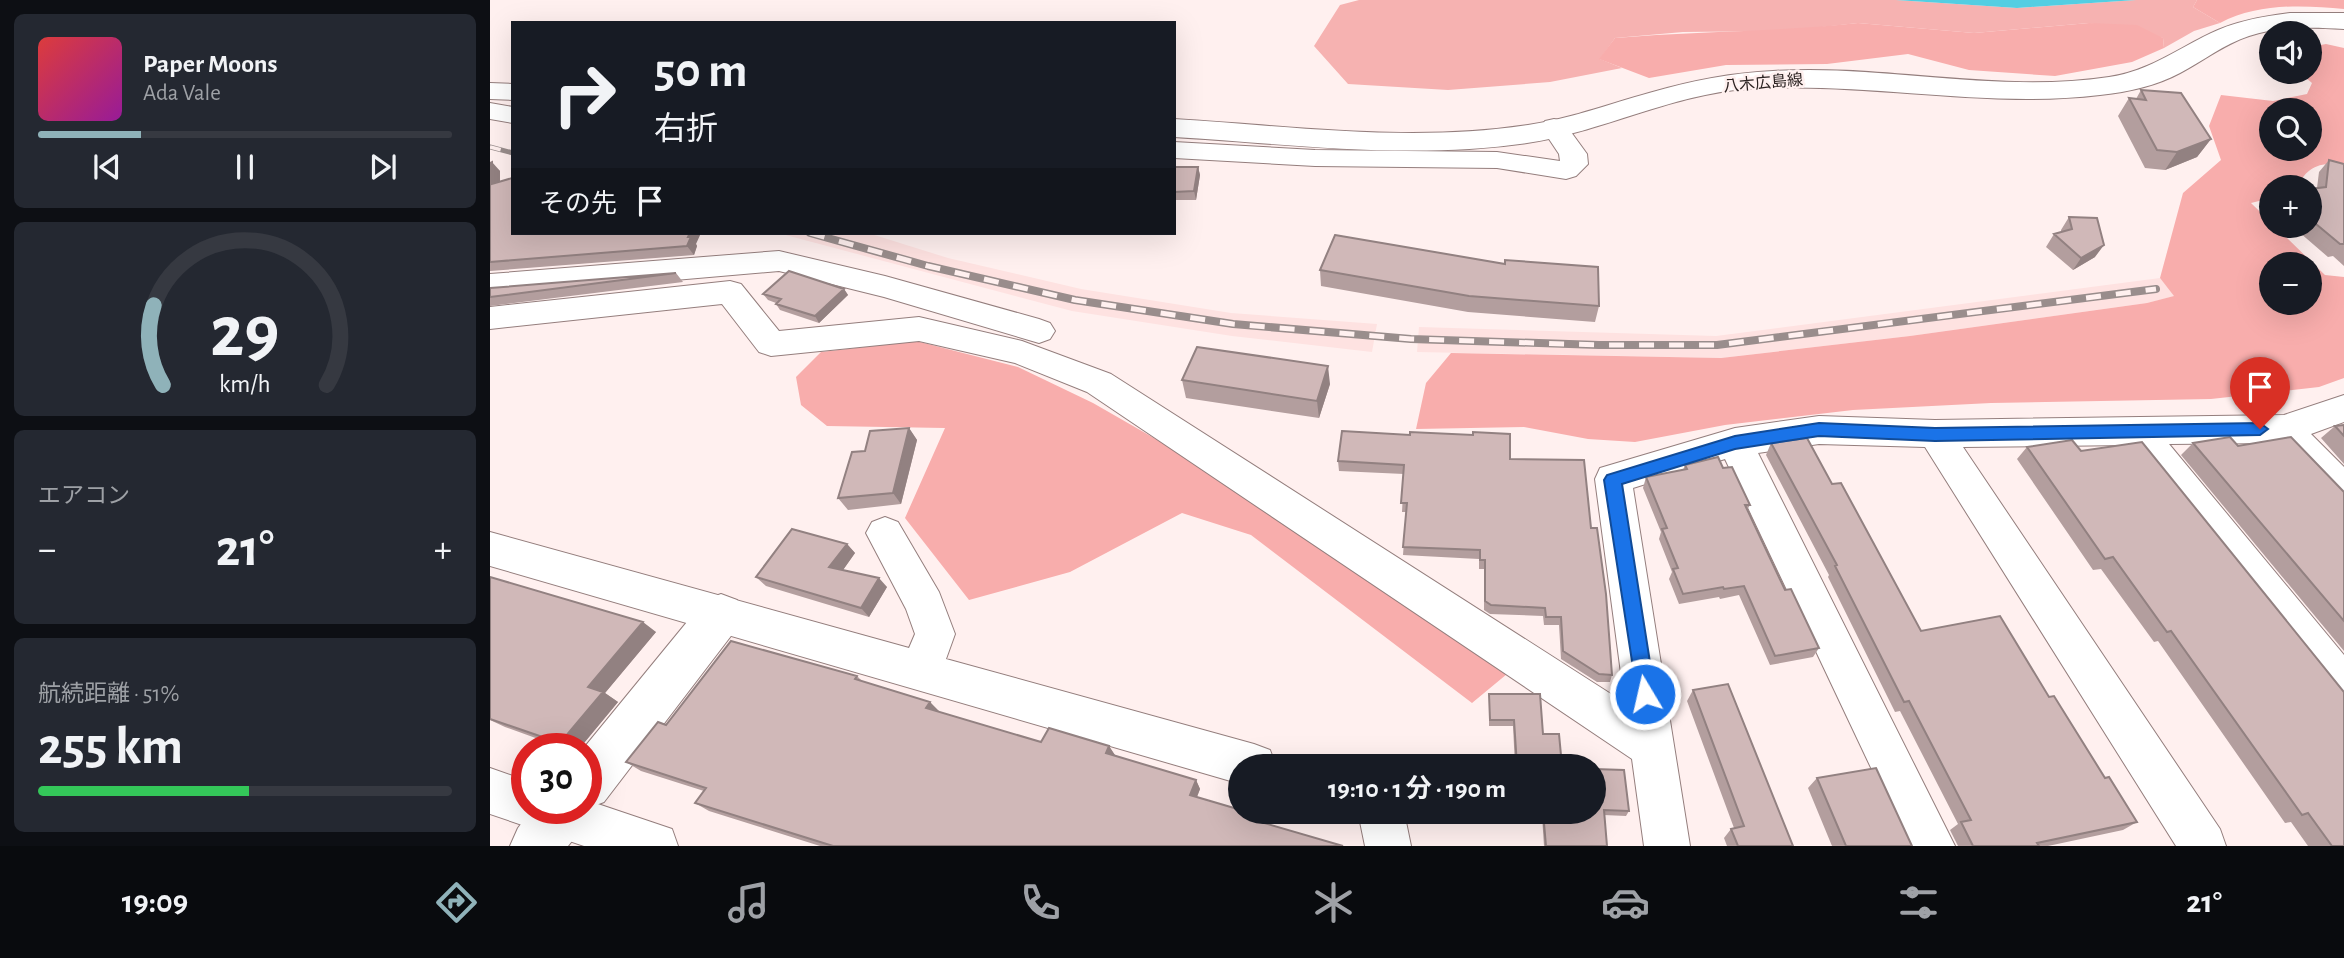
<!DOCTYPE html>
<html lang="ja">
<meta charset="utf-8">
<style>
:root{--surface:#171b24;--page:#242831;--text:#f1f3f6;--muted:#9ea1a6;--line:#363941;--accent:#8fb2b9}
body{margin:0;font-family:"Alegreya Sans","Noto Sans JP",sans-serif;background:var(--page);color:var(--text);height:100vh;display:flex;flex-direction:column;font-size:26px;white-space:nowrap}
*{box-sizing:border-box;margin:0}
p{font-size:23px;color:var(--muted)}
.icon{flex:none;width:38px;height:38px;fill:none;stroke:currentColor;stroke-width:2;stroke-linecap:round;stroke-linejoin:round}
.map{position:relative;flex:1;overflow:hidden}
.sheet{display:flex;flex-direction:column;gap:14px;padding:14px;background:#0d0f14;width:490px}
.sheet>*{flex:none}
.top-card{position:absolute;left:21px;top:21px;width:665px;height:214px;border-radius:0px;box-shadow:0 7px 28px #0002;background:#171b24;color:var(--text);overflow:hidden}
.buttons{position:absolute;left:1769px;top:21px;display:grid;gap:14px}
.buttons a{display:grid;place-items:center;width:63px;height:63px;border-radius:50%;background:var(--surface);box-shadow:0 7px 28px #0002;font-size:35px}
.speed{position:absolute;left:21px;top:733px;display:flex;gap:14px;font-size:35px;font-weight:700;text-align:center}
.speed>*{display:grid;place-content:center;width:91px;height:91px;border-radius:50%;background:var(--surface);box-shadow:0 7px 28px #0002;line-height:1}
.speed .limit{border:10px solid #d22;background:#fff;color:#111}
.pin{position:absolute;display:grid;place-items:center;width:60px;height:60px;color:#fff;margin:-72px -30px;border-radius:50% 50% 50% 0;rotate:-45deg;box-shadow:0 0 7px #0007}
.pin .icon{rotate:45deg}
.me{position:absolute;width:77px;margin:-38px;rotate:351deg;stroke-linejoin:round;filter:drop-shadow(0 0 5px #0008)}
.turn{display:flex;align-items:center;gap:24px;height:147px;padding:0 28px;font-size:32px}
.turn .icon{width:91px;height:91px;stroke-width:2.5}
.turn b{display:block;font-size:49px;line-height:60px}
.then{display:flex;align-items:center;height:66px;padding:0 28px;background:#0003;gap:14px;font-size:26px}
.big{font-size:52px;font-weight:700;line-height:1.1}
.sheet .card{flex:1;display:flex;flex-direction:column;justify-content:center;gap:10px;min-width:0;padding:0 24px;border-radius:10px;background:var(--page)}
.sheet .dial{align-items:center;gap:0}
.dial svg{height:182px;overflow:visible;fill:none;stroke:var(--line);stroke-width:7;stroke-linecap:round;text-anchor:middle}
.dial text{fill:var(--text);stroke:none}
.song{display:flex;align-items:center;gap:21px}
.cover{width:84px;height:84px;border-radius:10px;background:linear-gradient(135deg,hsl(0 70% 55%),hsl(300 70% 35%))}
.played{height:7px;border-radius:4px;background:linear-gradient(90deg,var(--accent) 25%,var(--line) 25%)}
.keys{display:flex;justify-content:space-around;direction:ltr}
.heat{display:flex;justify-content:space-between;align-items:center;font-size:38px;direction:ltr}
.charge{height:10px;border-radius:5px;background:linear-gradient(90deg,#34c759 51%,var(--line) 0)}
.trip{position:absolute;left:738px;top:754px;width:378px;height:70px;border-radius:35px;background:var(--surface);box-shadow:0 7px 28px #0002;font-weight:700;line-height:70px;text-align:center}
.tab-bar{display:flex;height:112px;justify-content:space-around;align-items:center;background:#090b0e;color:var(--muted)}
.tab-bar .icon{width:49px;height:49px}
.tab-bar .active{color:var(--accent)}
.tab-bar b{font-size:32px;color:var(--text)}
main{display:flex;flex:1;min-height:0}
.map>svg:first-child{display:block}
.built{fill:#fee2e1}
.green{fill:#f6b2b1}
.forest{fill:#f8adac;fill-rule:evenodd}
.water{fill:#53cee2}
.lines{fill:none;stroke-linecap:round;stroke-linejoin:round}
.street-casing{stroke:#947e7d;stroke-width:2}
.secondary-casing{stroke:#947e7d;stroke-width:2}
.street{fill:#fff;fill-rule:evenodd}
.secondary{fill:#fff;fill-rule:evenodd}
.rail-far1-casing{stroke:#998d8c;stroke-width:5}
.rail-casing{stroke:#998d8c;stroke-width:8}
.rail-far1{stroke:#fff0ef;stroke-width:3.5;stroke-dasharray:11;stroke-linecap:butt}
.rail{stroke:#fff0ef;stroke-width:5;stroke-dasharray:15;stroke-linecap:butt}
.wall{fill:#b39e9e}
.shaded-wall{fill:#928181}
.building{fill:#d0b8b8;stroke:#928181;stroke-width:2}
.route{fill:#1a73e8;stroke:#114b97;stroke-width:2}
.labels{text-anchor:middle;stroke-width:5;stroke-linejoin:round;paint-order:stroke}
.far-street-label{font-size:16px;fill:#2c2322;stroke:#fff0ef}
</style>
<main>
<section class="sheet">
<div class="card">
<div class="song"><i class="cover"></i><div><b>Paper Moons</b><p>Ada Vale</p></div></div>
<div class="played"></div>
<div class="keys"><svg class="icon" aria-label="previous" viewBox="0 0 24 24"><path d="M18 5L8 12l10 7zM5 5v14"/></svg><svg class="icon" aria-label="pause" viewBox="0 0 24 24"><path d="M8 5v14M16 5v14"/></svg><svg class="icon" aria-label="next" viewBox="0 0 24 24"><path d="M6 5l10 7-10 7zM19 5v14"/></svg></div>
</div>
<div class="card dial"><svg viewBox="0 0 100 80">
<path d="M14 69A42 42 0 1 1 86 69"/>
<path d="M14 69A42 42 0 0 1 10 34" stroke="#8fb2b9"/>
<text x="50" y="56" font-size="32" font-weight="700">29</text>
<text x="50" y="72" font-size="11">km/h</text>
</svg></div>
<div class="card"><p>エアコン</p>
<div class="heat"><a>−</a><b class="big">21°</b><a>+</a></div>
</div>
<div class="card"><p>航続距離 · 51%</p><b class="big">255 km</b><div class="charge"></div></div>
</section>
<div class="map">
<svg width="1854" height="846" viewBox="0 0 1854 846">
<rect width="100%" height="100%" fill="#fff0ef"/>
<!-- built -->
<path class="built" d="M 288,233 L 378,233 L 458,258 L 591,289 L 741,313 L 887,324 L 882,352 L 742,336 L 582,311 Z
M 1670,278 L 1685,296 L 1657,303 L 1420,336 L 1231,358 L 927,352 L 929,327 L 1226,336 Z"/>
<!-- green -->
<path class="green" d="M 869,0 L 1406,0 L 1527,8 L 1646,0 L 1707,0 L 1703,7 L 1730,23 L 1704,31 L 1674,48 L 1673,38 L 1599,23 L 1484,33 L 1368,23 L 1296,31 L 1193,32 L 1125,38 L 1110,59 L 1132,68 L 1060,82 L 958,90 L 858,84 L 824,46 L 850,5 Z"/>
<!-- forest -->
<path class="forest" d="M 1707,0 L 1854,0 L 1854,9 C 1813,5 1768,3 1730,23 L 1703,7 Z
M 1368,23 L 1484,33 L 1599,23 L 1647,25 L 1673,38 L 1674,48 L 1642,62 L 1565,76 L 1479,70 L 1418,54 L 1337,64 L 1236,65 L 1159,78 L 1109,59 L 1125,38 C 1206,31 1287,32 1368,23 Z
M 1836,44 L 1854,48 L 1854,164 C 1832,162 1816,166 1808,187 L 1782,187 L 1781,198 L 1761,203 L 1835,275 L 1854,277 L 1854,378 L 1829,387 L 1721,399 L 1501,403 L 1363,410 L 1235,425 L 1145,442 L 1098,439 L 1034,427 L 926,429 L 936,383 L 961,353 L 1231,358 L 1420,336 L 1657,303 L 1684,296 L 1670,278 L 1693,193 L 1731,160 L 1719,126 L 1731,95 L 1783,101 L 1817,94 L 1822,83 L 1809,72 L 1820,72 L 1820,47 ZM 1782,110 L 1820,110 L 1820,149 L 1782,149 ZM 1782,264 L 1820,264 L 1820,303 L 1782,303 Z
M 426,341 L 528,367 L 603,403 L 711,465 L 1017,674 L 982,703 L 761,535 L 692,513 L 580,572 L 479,600 L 415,518 L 455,428 L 337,426 L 311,405 L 306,377 L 331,352 Z"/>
<!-- water -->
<path class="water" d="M 1406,0 L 1646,0 L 1527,8 Z"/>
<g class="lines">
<defs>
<path id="street" d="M 0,103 L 23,107 L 23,123 L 0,119 Z
M 1064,119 L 1073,121 L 1097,154 L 1098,164 L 1086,176 L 1076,179 L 1007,168 L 825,166 L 684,158 L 684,142 L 825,150 L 1007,152 L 1070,161 L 1069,154 L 1051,127 L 1055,121 Z
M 289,251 L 395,276 L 549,319 L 560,323 L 565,331 L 560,339 L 549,343 L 394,297 L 289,271 L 0,296 L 0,274 Z
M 240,281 L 251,284 L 289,331 L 429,317 L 532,341 L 621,374 L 1135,703 L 1105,479 L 1110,468 L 1245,428 L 1329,416 L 1445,420 L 1794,415 L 1854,395 L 1854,422 L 1821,434 L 1854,467 L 1854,506 L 1841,502 L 1786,443 L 1679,444 L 1854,655 L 1854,707 L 1839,701 L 1638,445 L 1473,447 L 1730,829 L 1736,846 L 1686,846 L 1435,447 L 1329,444 L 1268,453 L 1465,846 L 1418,846 L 1235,459 L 1143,488 L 1200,846 L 1154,846 L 1142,759 L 597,392 L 525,363 L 429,341 L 281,356 L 269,352 L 232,304 L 0,329 L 0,307 Z
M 395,517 L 408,522 L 449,592 L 465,634 L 456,659 L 764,744 L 780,750 L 786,766 L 751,766 L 751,784 L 0,566 L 0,532 L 419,648 L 425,634 L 416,609 L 376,533 L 382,522 Z
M 0,768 L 37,781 L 37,808 L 96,808 L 96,800 L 182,829 L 188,846 L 94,846 L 0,814 Z
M 868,812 L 914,812 L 921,846 L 875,846 Z"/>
<path id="secondary" d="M 1800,13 L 1854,13 L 1854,29 C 1823,27 1789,26 1759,36 C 1734,44 1713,61 1690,73 C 1666,86 1637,92 1610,95 C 1493,109 1375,81 1257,89 C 1182,94 1112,132 1037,143 C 920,160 801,144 684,137 L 684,119 C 801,126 921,143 1038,125 C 1079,119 1119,104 1159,93 C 1200,81 1240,73 1283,71 C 1394,64 1507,94 1619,77 C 1661,71 1691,46 1728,30 C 1751,20 1776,16 1800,13 Z
M 0,83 L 23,84 L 23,100 L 0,99 Z
M 231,594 L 247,600 L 253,614 L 247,628 L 114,802 L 101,807 L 94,826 L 78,846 L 20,846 L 28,828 L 43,808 L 96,808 L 96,749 L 93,749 L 215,600 Z"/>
</defs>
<!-- street casing -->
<use href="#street" class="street-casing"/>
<!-- secondary casing -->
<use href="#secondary" class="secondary-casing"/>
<!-- street -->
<use href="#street" class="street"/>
<!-- secondary -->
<use href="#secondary" class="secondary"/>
<defs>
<path id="rail-far1" d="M 0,147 L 23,153"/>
<path id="rail" d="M 320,233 L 438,266 L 585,300 L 743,324 L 921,339 L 1109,345 L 1227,345 L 1666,289"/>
</defs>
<!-- rail-far1 casing -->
<use href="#rail-far1" class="rail-far1-casing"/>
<!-- rail casing -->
<use href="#rail" class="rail-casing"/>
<!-- rail-far1 -->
<use href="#rail-far1" class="rail-far1"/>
<!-- rail -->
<use href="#rail" class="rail"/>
</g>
<!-- wall -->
<path class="wall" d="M 1651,90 L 1721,139 L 1707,157 L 1675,170 L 1655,168 L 1628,116 L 1639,98 L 1646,99 Z
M 1839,160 L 1854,164 L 1854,266 L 1843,256 L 1838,257 L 1802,226 L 1820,226 L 1820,189 L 1827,188 L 1829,172 Z
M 0,163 L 10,171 L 10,182 L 23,179 L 23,233 L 206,244 L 207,246 L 204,255 L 0,271 Z
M 684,167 L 708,167 L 710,175 L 706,200 L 684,200 Z
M 1579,217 L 1605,257 L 1583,270 L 1556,247 L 1564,234 L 1571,232 L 1571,230 Z
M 1015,264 L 1109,306 L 1105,322 L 978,312 L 831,286 L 830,270 Z
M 186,273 L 193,282 L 0,306 L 0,288 Z
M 354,289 L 358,295 L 329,323 L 290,310 L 286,304 L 286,303 L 278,300 L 273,294 Z
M 692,380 L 840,384 L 829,418 L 696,398 Z
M 1854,425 L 1854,464 L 1831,438 L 1845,426 Z
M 419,428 L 427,440 L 411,504 L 358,510 L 348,498 L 375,451 Z
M 1281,443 L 1342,484 L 1431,631 L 1559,697 L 1615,778 L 1647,822 L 1633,830 L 1558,846 L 1468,846 L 1460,830 L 1468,824 L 1410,711 L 1405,712 L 1338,577 L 1339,575 L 1276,455 Z
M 1703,443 L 1748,446 L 1854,492 L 1854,651 L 1691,455 Z
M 1537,447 L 1854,846 L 1818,846 L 1801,822 L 1795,823 L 1668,641 L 1664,642 L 1611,569 L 1603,570 L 1527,459 Z
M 1020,459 L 1101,528 L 1122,675 L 1120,682 L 1107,682 L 1071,659 L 1069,625 L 1054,625 L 1053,616 L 1000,614 L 994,610 L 994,569 L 989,569 L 989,559 L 913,555 L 916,512 L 912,512 L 914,474 L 849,471 L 848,461 Z
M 1195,465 L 1233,468 L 1260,505 L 1257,510 L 1295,590 L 1329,648 L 1323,657 L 1280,665 L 1249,595 L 1230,599 L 1229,597 L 1189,604 L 1179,579 L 1182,572 L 1169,539 L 1171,532 L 1153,488 L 1156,477 L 1193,470 Z
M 357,544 L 365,553 L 353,570 L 397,587 L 379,617 L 276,586 L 266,577 Z
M 0,577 L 166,632 L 115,693 L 128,702 L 89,749 L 76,749 L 15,727 L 0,720 Z
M 367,676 L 373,682 L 440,702 L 448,712 L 551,742 L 619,746 L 625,756 L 706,780 L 710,789 L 707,797 L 766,815 L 768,821 L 853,846 L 330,846 L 219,811 L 205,803 L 214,791 L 151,771 L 136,762 L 176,725 Z
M 1203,690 L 1303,846 L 1237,846 L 1234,838 L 1241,829 L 1244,828 L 1197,701 Z
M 999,694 L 1053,734 L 1072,766 L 1025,766 L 1023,726 L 999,726 Z
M 1104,769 L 1139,811 L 1136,816 L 1114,815 L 1117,846 L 1054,846 L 1052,816 L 1024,816 L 1023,812 L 1104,812 Z
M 1327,778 L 1422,846 L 1342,846 L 1318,788 Z"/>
<!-- shaded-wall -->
<path class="shaded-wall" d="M 1721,139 L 1707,157 L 1675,170 L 1687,152 Z
M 2,162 L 10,171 L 10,193 L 2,184 Z
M 708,167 L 710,175 L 706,200 L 704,191 Z
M 200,233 L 211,233 L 206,244 L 207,246 L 204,255 L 197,246 L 198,237 Z
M 1614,245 L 1605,257 L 1583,270 L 1591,258 Z
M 354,289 L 358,295 L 329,323 L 325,316 Z
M 838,366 L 840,384 L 829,418 L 827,401 Z
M 419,428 L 427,440 L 411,504 L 403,493 Z
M 357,544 L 365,553 L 348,577 L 339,567 Z
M 389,578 L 397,587 L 379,617 L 371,608 Z
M 153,622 L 166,632 L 115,693 L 128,702 L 89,749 L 80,749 L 70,743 L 98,687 Z
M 440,702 L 449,711 L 444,718 L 436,708 Z
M 619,746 L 625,755 L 622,762 L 616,753 Z
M 706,780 L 710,789 L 704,804 L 700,795 Z"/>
<!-- building -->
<path class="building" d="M 1651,90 L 1691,93 L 1721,139 L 1687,152 L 1667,150 L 1639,98 L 1656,100 Z
M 1839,160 L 1854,164 L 1854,244 L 1850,244 L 1820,219 L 1820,189 L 1836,187 Z
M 2,162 L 2,184 L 22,178 L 23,233 L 200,233 L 198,237 L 201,237 L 197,246 L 0,262 L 0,163 Z
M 684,167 L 708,167 L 704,191 L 684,192 Z
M 1579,217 L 1607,218 L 1614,245 L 1591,258 L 1564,234 L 1582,229 Z
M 845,235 L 1015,264 L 1015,260 L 1108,267 L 1109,306 L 979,296 L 830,270 Z
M 299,271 L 354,289 L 325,316 L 286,304 L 291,299 L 273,294 Z
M 186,273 L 0,297 L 0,288 Z
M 707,347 L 838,366 L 827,401 L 692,380 Z
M 1854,425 L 1854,436 L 1845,426 Z
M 419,428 L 403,493 L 348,498 L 362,452 L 375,451 L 380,431 Z
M 852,431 L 920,435 L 920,432 L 983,435 L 983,432 L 1020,434 L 1020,459 L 1094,460 L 1101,528 L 1107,528 L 1116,594 L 1122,675 L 1109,674 L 1073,651 L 1071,617 L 1056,617 L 1055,608 L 1001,605 L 995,601 L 995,560 L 990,560 L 990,550 L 913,547 L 917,503 L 911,503 L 914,465 L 848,461 Z
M 1740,437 L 1748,446 L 1801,437 L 1854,492 L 1854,621 L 1703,443 Z
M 1317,438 L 1342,484 L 1351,483 L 1431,631 L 1510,616 L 1559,697 L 1564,696 L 1615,778 L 1619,777 L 1647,822 L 1547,843 L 1549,846 L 1483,846 L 1471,822 L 1481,820 L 1419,701 L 1414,702 L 1345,566 L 1347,565 L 1281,443 Z
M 1582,440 L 1591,451 L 1652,442 L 1854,692 L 1854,846 L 1842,846 L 1818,813 L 1812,815 L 1681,631 L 1677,632 L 1623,557 L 1615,559 L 1537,447 Z
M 1228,457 L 1233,468 L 1242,467 L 1260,505 L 1255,505 L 1295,590 L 1301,589 L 1329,648 L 1285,656 L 1254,586 L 1234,589 L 1233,587 L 1193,594 L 1183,569 L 1188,568 L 1172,529 L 1177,528 L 1156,477 L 1197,469 L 1195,465 Z
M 302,529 L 357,544 L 339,567 L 389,578 L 371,608 L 266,577 Z
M 0,577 L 153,622 L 98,687 L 113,692 L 70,743 L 0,719 Z
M 241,641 L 367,676 L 365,679 L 440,702 L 436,708 L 551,742 L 559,728 L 619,746 L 616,753 L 706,780 L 700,795 L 751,810 L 751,812 L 757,812 L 766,815 L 764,820 L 853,846 L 343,846 L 205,803 L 216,788 L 136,762 L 168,722 L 176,725 Z
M 1238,684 L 1303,846 L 1248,846 L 1241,829 L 1254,826 L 1203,690 Z
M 999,694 L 1050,694 L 1053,734 L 1069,734 L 1072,766 L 1027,766 L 1024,720 L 1000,720 Z
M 1386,768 L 1422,846 L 1356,846 L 1327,778 Z
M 1104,769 L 1134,770 L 1139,811 L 1114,810 L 1117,846 L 1056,846 L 1053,812 L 1104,812 Z"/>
<!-- route -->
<path class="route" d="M 1329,423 L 1445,428 L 1770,423 L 1778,429 L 1770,435 L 1445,441 L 1329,436 L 1245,449 L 1132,484 L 1165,694 L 1162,700 L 1155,703 L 1148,700 L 1114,480 L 1117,475 L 1245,436 Z"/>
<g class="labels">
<!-- far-street labels -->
<g class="far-street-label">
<text transform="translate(1273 82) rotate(-5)" y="6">八木広島線</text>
</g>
</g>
</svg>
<div class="buttons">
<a><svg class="icon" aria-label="sound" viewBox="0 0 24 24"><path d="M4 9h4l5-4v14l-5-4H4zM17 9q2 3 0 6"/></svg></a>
<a><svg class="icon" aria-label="search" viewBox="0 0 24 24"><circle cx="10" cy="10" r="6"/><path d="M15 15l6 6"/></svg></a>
<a>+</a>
<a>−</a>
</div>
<div class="speed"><div class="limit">30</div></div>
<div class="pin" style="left:1770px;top:429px;background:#d93025"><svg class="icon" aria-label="arrive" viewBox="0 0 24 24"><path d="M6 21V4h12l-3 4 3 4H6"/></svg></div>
<svg class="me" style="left:1155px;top:694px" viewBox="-20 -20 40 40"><circle r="17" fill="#1a73e8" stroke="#fff" stroke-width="3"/><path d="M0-11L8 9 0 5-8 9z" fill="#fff"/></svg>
<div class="trip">19:10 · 1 分 · 190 m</div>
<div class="top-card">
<div class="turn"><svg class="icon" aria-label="right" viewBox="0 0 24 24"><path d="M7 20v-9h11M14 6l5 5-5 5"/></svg><div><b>50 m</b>右折</div></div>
<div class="then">その先<svg class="icon" aria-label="arrive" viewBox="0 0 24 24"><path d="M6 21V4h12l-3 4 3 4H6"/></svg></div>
</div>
</div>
</main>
<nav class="tab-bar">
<b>19:09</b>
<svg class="icon active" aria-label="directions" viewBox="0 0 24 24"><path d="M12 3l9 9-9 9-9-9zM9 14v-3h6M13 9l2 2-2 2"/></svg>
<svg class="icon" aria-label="music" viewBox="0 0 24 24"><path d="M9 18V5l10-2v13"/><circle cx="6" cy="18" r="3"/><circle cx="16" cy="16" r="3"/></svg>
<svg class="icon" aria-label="phone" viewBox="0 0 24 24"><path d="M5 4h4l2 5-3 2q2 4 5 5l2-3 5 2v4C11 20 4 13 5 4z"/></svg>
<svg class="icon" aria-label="climate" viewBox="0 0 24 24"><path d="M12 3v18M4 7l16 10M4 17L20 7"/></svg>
<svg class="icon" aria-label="car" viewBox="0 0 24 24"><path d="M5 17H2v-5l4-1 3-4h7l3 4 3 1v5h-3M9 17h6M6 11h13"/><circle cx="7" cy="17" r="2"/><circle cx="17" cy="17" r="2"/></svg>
<svg class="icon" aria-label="filters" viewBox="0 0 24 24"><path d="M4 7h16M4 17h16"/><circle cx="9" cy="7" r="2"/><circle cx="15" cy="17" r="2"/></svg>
<b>21°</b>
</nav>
